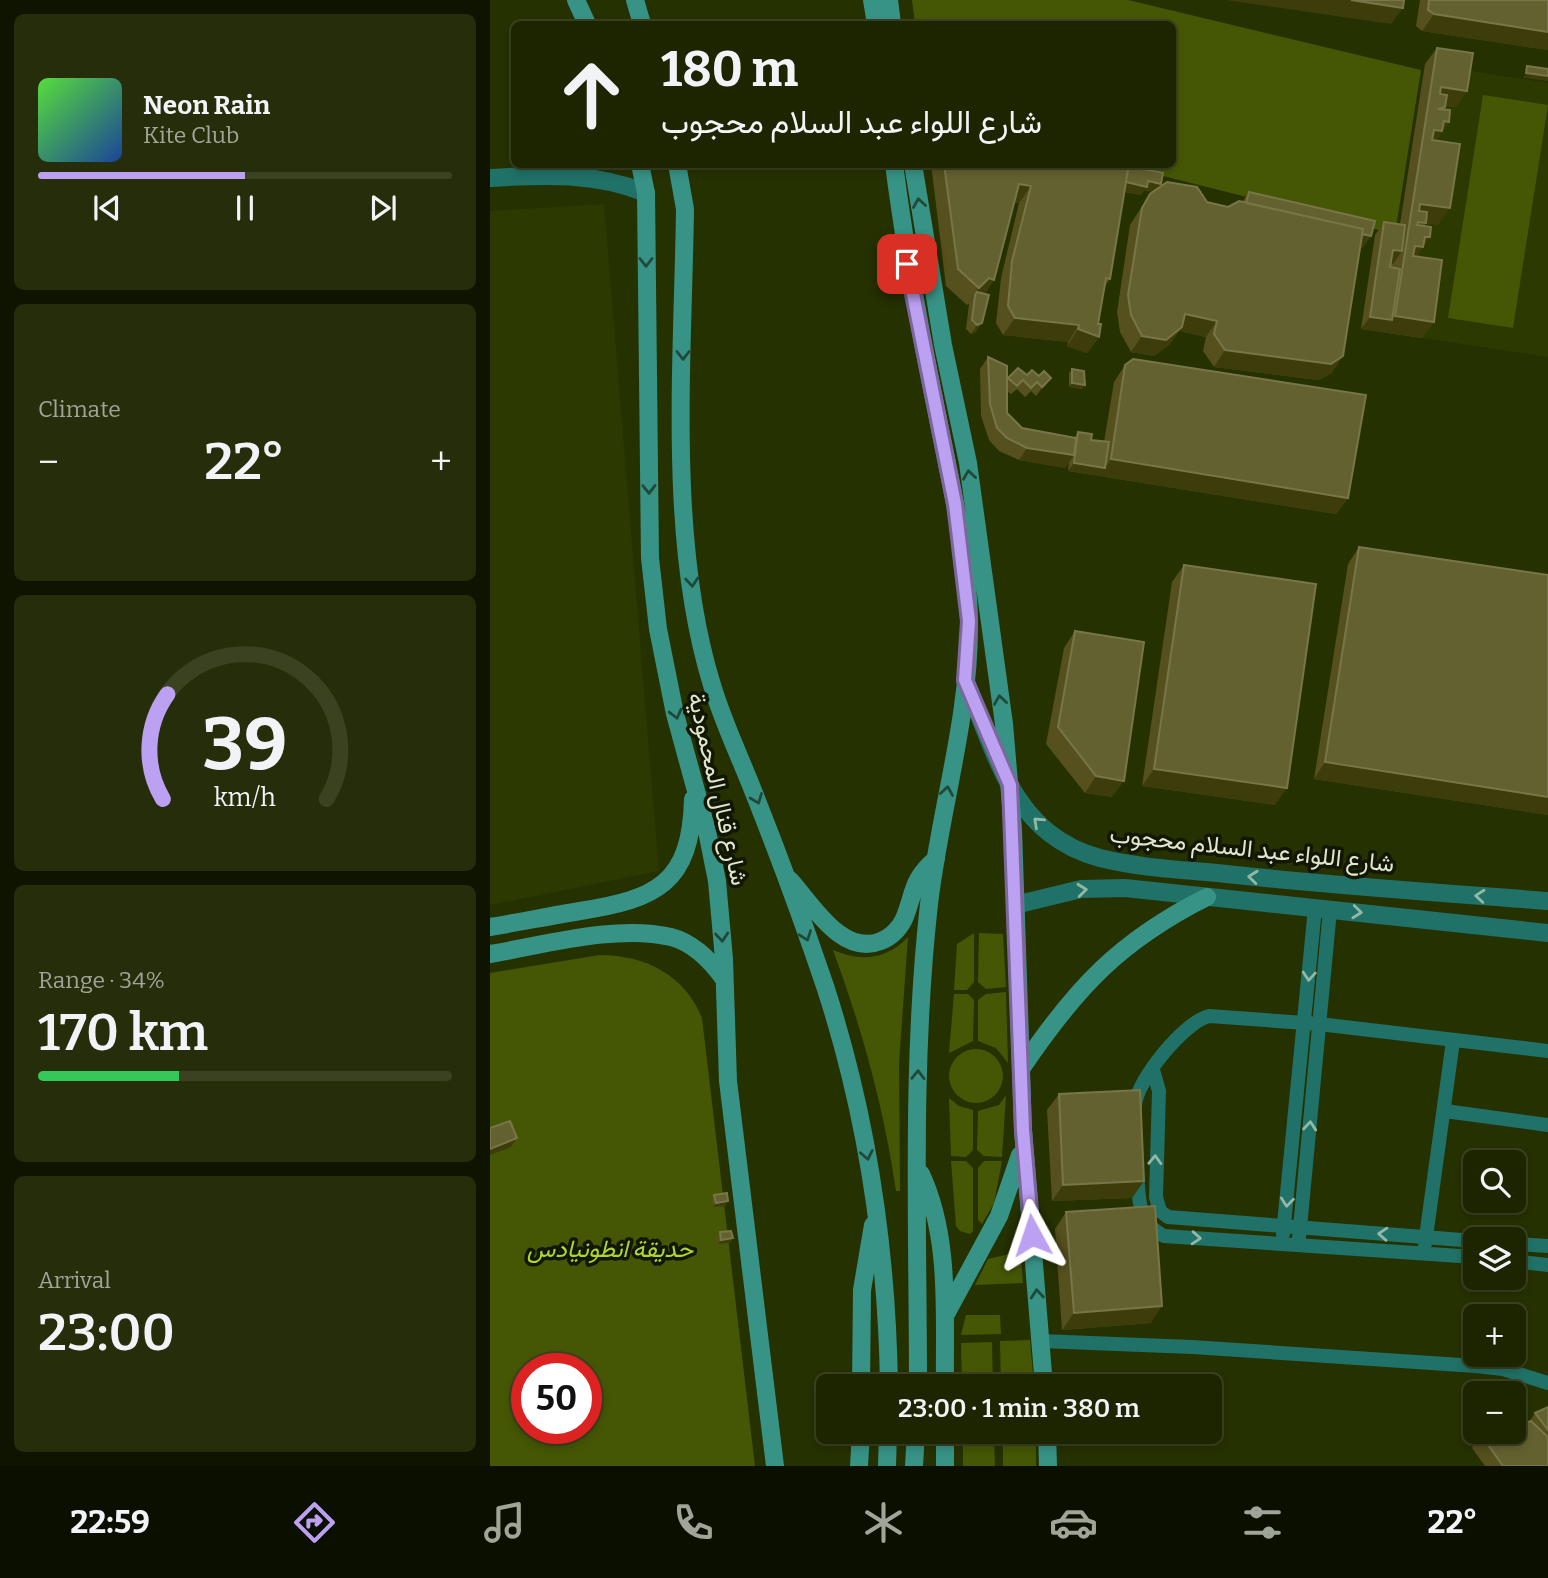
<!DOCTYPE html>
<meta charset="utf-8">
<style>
:root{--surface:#1c2500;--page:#252d0a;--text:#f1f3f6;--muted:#a0a599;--line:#3a4222;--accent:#bca0f2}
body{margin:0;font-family:Bitter,Vazirmatn,serif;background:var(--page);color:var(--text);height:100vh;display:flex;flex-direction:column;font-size:26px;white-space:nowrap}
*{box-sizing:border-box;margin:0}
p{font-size:23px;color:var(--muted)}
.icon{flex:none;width:38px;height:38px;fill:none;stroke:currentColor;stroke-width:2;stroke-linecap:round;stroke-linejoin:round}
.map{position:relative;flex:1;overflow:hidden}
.side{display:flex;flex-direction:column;gap:14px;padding:14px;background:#0f1400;width:490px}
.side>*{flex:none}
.top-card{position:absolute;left:21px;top:21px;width:665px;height:147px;border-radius:10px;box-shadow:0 4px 10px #0003,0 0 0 2px var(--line);background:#1c2500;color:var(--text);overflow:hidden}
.fabs{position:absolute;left:973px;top:1150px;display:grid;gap:14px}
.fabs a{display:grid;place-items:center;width:63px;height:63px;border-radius:10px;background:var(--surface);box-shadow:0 4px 10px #0003,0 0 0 2px var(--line);font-size:35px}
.speed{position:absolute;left:21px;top:1353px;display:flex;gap:14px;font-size:35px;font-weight:700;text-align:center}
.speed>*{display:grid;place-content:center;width:91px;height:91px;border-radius:50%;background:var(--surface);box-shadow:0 4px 10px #0003,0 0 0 2px var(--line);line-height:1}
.speed .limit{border:10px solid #d22;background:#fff;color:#111}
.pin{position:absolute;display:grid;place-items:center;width:60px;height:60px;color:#fff;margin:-30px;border-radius:14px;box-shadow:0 4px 10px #0006}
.me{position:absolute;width:77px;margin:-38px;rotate:355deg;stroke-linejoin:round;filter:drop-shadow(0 0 5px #0008)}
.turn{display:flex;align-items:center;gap:24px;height:147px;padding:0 35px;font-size:32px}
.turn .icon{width:91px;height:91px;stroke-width:2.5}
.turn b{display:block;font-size:49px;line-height:60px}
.big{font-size:52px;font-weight:600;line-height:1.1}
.side .card{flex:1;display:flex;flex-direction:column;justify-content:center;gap:10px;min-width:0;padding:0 24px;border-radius:10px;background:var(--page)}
.side .dial{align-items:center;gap:0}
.dial svg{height:182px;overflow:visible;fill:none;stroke:var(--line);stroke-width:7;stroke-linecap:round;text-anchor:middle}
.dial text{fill:var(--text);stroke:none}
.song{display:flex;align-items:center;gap:21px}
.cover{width:84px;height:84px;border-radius:10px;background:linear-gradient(135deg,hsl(110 70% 55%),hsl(220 70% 35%))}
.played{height:7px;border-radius:4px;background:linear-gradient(90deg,var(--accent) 50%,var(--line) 50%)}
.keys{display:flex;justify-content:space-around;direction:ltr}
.heat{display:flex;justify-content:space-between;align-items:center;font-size:38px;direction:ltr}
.charge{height:10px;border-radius:5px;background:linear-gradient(90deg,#34c759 34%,var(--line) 0)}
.trip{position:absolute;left:326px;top:1374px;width:406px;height:70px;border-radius:10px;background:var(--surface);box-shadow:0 4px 10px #0003,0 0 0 2px var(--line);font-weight:600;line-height:70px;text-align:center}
.tabs{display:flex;height:112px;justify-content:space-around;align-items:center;background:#0b0f00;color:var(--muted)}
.tabs .icon{width:49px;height:49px}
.tabs .on{color:var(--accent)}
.tabs b{font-size:32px;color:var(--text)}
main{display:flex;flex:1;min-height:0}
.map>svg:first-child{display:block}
.built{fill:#2c3900}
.green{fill:#455705;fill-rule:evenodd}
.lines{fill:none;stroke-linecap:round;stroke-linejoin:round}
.minor{stroke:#207167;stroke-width:14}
.tertiary{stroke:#207167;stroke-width:18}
.secondary{stroke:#379386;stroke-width:18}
.wall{fill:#55501d}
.shaded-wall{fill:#3c3d0a}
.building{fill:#646130;stroke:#777649;stroke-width:2}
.oneway{stroke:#204938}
.oneway2{stroke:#93b8a5}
.route-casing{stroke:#7a689d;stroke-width:18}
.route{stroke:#bca0f2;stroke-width:12}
.labels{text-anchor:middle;stroke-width:7;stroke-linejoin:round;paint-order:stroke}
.street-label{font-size:24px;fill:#dfe7ce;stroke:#111704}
.park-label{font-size:24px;font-style:italic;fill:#b0d72f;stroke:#111704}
</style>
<main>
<section class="side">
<div class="card">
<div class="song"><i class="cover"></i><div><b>Neon Rain</b><p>Kite Club</p></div></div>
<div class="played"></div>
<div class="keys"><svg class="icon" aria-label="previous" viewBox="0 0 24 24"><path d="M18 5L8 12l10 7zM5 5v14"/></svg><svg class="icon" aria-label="pause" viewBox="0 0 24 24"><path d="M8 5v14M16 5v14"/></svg><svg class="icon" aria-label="next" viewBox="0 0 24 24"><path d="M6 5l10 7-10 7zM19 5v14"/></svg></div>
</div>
<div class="card"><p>Climate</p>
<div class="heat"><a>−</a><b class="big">22°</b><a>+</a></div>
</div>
<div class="card dial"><svg viewBox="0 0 100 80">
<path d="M14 69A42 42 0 1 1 86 69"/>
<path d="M14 69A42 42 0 0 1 16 23" stroke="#bca0f2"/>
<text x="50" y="56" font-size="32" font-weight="700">39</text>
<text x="50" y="72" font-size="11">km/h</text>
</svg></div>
<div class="card"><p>Range · 34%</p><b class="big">170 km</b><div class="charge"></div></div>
<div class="card"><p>Arrival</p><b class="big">23:00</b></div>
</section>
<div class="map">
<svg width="1058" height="1466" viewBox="0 0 1058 1466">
<rect width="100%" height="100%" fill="#263100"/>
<!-- built -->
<path class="built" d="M 935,64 L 1058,83 L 1058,357 L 893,332 Z
M 114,204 L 169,871 L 0,905 L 0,211 Z"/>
<!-- green -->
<path class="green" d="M 422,0 L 638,0 L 931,70 L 905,234 L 629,165 L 682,164 L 682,24 L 425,24 Z
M 993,95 L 1058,105 L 1023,328 L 958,318 Z
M 484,933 L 484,982 L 477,990 L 464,990 L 467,944 Z
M 489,933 L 513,934 L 516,987 L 496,989 L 488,982 Z
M 418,937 L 409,1063 L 410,1191 L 406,1191 C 394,1108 372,1029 343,950 C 370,962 397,960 418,937 Z
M 110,955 C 155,955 195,975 212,1018 L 265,1466 L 0,1466 L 0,973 ZM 37,1368 L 96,1368 L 96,1428 L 37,1428 Z
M 516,992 L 518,1063 L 506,1048 L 488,1041 L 488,1000 L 496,994 Z
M 464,994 L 478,994 L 484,1000 L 483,1041 L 459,1053 Z
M459 1076a27 27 0 1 1 54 0a27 27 0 1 1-54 0Z
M 516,1095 L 512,1157 L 494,1156 L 487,1150 L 488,1111 L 509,1105 Z
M 459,1098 L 469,1106 L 483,1110 L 483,1150 L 476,1157 L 461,1156 Z
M 461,1161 L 476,1161 L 483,1168 L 483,1231 L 480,1234 L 470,1231 L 466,1226 Z
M 494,1161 L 512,1161 L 504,1203 L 492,1224 L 488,1220 L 488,1168 Z
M 524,1253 L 531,1258 L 533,1283 L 485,1285 L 498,1259 Z
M 476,1315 L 510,1315 L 511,1334 L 471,1335 Z
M 540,1340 L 544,1386 L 511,1386 L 510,1341 Z
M 502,1342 L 503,1386 L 472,1386 L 471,1343 Z
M 473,1432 L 496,1432 L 504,1436 L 505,1466 L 473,1466 Z
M 521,1432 L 546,1432 L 546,1466 L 513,1466 L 513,1436 Z"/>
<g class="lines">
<!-- minor -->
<path class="minor" d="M 663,1070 L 669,1091 L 666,1197 L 670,1211 L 678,1217 L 985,1241
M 645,1106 C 646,1081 694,1022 719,1016 L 829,1024 L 1058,1051
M 955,1111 L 1058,1125
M 647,1172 C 649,1198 647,1223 674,1236 L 985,1257
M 793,1234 L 825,908
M 809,1238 L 840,910
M 935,1244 L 963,1041
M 1024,1244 L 1058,1246
M 1024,1261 L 1058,1265
M 551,1341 L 702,1347 L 986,1366 L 1013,1369 L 1058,1383"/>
<!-- tertiary -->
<path class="tertiary" d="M 0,178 C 54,175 104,172 156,193
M 475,680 C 497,731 513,796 558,832 C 573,844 591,853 610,858 C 654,869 701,870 746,875 C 850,886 954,893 1058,901
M 525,905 L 591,889 L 635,888 L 1058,933"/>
<!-- secondary -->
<path class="secondary" d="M 86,0 L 97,24
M 145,0 L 152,24
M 382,0 L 386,24
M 399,0 L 402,24
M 150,164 L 156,193 L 160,558 L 168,629 L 185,714 L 217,831 L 227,881 L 234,959 L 238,1081 L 285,1466
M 187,164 L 195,209 C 193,360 177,540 222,685 C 233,722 250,757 264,793 C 289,856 313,921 335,986 C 377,1115 397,1250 399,1386
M 404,164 C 415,249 430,331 447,414 C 460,480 478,555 479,622 C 480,717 450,810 439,904 C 421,1064 428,1225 428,1386
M 423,164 L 453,345 L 478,463 L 514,724 L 523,829 L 533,1130 L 554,1386
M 300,880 C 322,904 352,957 391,941 C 401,937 409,929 414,919 C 425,892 421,880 446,859
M 0,927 C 30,922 60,916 90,911 C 166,899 201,884 203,799
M 0,954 C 54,945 127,924 181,937 C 204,943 221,961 234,979
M 531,1069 C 585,989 629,941 717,897
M 431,1174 C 461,1238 454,1316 455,1386
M 455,1316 L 509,1216 L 530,1155
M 371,1386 L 372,1290 L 383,1225
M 557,1432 L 558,1466
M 369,1466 L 371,1432
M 397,1466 L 398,1432
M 424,1466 L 426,1432
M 455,1466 L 455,1432"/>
</g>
<!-- wall -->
<path class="wall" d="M 930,0 L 1058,0 L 1058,50 L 932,31 L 926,26 Z
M 947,48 L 977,91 L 966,107 L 955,106 L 954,109 L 959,122 L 946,140 L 948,225 L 936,223 L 934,226 L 940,237 L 926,256 L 944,322 L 932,338 L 871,329 L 885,235 L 894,222 L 910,224 L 935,64 Z
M 441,164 L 639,164 L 638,166 L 671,184 L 666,190 L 738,207 L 752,202 L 759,192 L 881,236 L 872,248 L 870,248 L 842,373 L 829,380 L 724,367 L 713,351 L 716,337 L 689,331 L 680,344 L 664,356 L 641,352 L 630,332 L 627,312 L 640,225 L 649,211 L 660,194 L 663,192 L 654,190 L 651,195 L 634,192 L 620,279 L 615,286 L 608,324 L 609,337 L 597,353 L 577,346 L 578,342 L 513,335 L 506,323 L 511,278 L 529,203 L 524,202 L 504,280 L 494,294 L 486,332 L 481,334 L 476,329 L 479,304 L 477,305 L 456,286 Z
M 498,357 L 517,379 L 528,368 L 537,375 L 561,378 L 555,386 L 546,396 L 541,391 L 535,397 L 527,389 L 521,394 L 517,391 L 517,413 L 532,428 L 584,438 L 588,432 L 601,440 L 614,442 L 624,382 L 635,365 L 858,498 L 846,514 L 578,471 L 579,462 L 575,468 L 529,460 L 509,451 L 499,440 L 491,416 L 490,369 Z
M 582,369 L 595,385 L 592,389 L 579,387 L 579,373 Z
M 869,547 L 1058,575 L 1058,815 L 824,779 L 858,564 Z
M 694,565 L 785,805 L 652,786 L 682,582 Z
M 585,631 L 622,797 L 595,793 L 556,744 L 574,648 Z
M 569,1094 L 654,1181 L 642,1198 L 562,1201 L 557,1110 Z
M 224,1195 L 238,1201 L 235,1206 L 223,1207 L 221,1199 Z
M 576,1212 L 661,1323 L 572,1330 L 565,1229 Z
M 230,1232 L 243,1238 L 240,1243 L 228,1244 L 227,1237 Z
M 1058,1407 L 1058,1466 L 995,1466 L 982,1448 L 991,1435 L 1039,1422 L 1045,1413 Z"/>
<!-- shaded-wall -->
<path class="shaded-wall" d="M 736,0 L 861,0 L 913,8 L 901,24 Z
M 944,14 L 1058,32 L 1058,50 L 932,31 Z
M 1036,73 L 1058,76 L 1058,81 L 1033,78 Z
M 951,87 L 977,91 L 966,107 L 940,104 Z
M 954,121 L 959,122 L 941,148 L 944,130 Z
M 630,181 L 658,181 L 671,184 L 665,192 L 654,190 L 651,195 L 624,190 Z
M 529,184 L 541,186 L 529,203 L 517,200 Z
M 930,204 L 960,208 L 948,225 L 920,221 Z
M 755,207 L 881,236 L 872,248 L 746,220 Z
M 935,237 L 940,237 L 921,264 L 925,246 Z
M 903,250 L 912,251 L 903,264 L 894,262 Z
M 499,278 L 504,280 L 493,297 L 485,295 L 477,305 L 489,288 Z
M 695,314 L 727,321 L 716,337 L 689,331 L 680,344 L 664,356 L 641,352 L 652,336 Z
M 905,316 L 944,322 L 932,338 L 871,329 L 880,317 L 902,320 Z
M 525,318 L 589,325 L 578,342 L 513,335 Z
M 492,323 L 486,332 L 481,334 L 487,325 Z
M 588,329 L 609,337 L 597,353 L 577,346 Z
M 735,350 L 853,356 L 842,373 L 829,380 L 724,367 Z
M 561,378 L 555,386 L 546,396 L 552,387 Z
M 582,383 L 595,385 L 592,389 L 579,387 Z
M 537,448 L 584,455 L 575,468 L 529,460 Z
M 621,459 L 858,498 L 846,514 L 578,471 L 584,463 L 615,468 Z
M 835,762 L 1058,797 L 1058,815 L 824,779 Z
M 664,769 L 797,788 L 785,805 L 652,786 Z
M 606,776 L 634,781 L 622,797 L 595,793 Z
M 27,1138 L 21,1147 L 0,1155 L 0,1149 Z
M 654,1181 L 642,1198 L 562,1201 L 573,1185 Z
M 238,1201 L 235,1206 L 223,1207 L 226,1203 Z
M 243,1238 L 240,1243 L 228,1244 L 231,1240 Z
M 672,1306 L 661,1323 L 572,1330 L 584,1313 Z"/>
<!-- building -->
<path class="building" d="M 861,0 L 914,0 L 913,8 Z
M 939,0 L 1058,0 L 1058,32 L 944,14 L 938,10 Z
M 947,48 L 983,53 L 977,91 L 951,87 L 950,94 L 957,95 L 955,107 L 948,109 L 960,110 L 959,122 L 954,121 L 952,131 L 944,130 L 942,140 L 970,144 L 960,208 L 930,204 L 929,211 L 937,212 L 936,223 L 928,222 L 927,225 L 941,227 L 940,237 L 935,237 L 933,247 L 925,246 L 923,256 L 952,260 L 944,322 L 905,316 Z
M 1037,66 L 1058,69 L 1058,76 L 1036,73 Z
M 454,164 L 639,164 L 620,279 L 616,278 L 608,324 L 611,324 L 609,337 L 588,329 L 589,325 L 525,318 L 518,306 L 522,261 L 541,186 L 529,184 L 504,280 L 499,278 L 489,288 L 468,269 Z
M 638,166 L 673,173 L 671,184 L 658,181 L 657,187 L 636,182 Z
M 677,182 L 707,187 L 717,202 L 738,207 L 749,201 L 758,203 L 873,229 L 853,356 L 841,364 L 735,350 L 724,334 L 727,321 L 695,314 L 692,327 L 676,340 L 652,336 L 641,315 L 638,295 L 652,208 L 660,194 Z
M 759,192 L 885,221 L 881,236 L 872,234 L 873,229 L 756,203 Z
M 894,222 L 915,225 L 912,251 L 903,250 L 900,267 L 910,269 L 902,320 L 880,317 Z
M 487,292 L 499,295 L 492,323 L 487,325 L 482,320 L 485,295 Z
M 498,357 L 517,366 L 517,413 L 532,428 L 586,438 L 584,455 L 537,448 L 517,438 L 507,428 L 500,404 Z
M 643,359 L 876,395 L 858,498 L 621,459 L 635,365 Z
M 528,368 L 537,375 L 542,370 L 549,376 L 554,371 L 561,378 L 552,387 L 547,382 L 541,388 L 533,380 L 527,386 L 518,378 Z
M 582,369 L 594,371 L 595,385 L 582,383 Z
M 588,432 L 602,434 L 601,440 L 619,442 L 615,468 L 584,463 Z
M 869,547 L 1058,575 L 1058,797 L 835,762 Z
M 694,565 L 826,584 L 797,788 L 664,769 Z
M 585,631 L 654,642 L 634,781 L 606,776 L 568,727 Z
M 650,1090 L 654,1181 L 573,1185 L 569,1094 Z
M 20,1121 L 27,1138 L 0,1149 L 0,1128 Z
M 237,1193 L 238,1201 L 226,1203 L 224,1195 Z
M 665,1206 L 672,1306 L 584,1313 L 576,1212 Z
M 241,1231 L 243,1238 L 231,1240 L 230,1232 Z
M 1058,1407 L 1058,1430 L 1045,1413 Z
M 1041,1421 L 1058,1437 L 1058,1466 L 1013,1466 L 991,1435 L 1005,1432 L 1024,1432 L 1024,1426 Z"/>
<!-- one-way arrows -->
<defs><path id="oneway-chevron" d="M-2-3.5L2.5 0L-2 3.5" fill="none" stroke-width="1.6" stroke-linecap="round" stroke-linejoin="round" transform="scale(1.75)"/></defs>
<g class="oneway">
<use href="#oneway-chevron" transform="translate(429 203) rotate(-99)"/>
<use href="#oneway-chevron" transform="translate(156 262) rotate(90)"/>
<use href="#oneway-chevron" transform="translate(193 355) rotate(90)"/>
<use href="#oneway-chevron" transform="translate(479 475) rotate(-98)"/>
<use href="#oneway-chevron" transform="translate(159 489) rotate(89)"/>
<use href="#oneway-chevron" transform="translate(202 582) rotate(85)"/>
<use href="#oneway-chevron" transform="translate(510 700) rotate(-98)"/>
<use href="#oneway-chevron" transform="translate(186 714) rotate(76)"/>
<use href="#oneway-chevron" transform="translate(457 791) rotate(-81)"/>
<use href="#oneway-chevron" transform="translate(267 799) rotate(69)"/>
<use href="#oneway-chevron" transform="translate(316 936) rotate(70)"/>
<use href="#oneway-chevron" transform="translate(232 937) rotate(85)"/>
<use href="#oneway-chevron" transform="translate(428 1075) rotate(-89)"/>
<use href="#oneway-chevron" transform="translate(377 1155) rotate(79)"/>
<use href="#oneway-chevron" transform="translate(547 1294) rotate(-95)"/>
</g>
<g class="oneway2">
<use href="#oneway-chevron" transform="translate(548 822) rotate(-137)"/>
<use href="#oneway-chevron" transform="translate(763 877) rotate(-174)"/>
<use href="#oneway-chevron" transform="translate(592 890) rotate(-6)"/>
<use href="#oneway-chevron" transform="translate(990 896) rotate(-175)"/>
<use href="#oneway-chevron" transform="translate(867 912) rotate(6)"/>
<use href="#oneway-chevron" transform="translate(819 976) rotate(94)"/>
<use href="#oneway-chevron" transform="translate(820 1126) rotate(-85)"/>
<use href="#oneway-chevron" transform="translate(665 1160) rotate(-88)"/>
<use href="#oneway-chevron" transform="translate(797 1202) rotate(96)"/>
<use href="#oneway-chevron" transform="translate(893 1234) rotate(-176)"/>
<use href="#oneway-chevron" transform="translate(706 1238) rotate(4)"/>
</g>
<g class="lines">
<defs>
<path id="route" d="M 417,264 L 465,504 L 479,621 L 475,680 L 520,785 L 533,1130 L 542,1235"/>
</defs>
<!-- route casing -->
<use href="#route" class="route-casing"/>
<!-- route -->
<use href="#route" class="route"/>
</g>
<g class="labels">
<!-- street labels -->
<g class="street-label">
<text transform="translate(228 789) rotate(77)" y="8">شارع قنال المحمودية</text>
<text transform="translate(762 849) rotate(6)" y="8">شارع اللواء عبد السلام محجوب</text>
</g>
<!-- park labels -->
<g class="park-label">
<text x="120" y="1257">حديقة انطونيادس</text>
</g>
</g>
</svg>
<div class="fabs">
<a><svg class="icon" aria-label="search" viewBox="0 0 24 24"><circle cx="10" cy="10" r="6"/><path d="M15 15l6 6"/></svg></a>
<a><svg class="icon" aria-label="layers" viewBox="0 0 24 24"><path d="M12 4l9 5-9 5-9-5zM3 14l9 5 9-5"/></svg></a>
<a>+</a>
<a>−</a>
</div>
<div class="speed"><div class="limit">50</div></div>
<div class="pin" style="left:417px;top:264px;background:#d93025"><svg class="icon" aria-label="arrive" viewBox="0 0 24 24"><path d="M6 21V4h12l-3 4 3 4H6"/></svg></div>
<svg class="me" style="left:542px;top:1235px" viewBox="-20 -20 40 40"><path d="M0-17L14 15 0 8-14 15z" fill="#bca0f2" stroke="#fff" stroke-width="4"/></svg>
<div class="trip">23:00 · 1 min · 380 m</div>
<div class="top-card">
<div class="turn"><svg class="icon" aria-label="ahead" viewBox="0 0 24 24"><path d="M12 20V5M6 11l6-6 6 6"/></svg><div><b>180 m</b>شارع اللواء عبد السلام محجوب</div></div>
</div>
</div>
</main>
<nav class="tabs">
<b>22:59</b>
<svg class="icon on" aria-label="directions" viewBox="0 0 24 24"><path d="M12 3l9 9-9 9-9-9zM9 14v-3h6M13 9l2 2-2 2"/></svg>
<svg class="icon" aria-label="music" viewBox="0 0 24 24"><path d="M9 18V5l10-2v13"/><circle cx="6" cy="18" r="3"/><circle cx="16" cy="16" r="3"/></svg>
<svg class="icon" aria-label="phone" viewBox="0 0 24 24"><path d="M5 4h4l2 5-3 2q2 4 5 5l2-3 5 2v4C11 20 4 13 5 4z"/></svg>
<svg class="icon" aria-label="climate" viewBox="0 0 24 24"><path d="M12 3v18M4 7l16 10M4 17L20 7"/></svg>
<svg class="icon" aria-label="car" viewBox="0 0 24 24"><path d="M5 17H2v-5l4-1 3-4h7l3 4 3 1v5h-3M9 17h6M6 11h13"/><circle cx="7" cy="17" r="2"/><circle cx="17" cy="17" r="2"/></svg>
<svg class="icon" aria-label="filters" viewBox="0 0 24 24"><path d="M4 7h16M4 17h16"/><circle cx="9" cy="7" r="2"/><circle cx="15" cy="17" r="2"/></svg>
<b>22°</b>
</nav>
